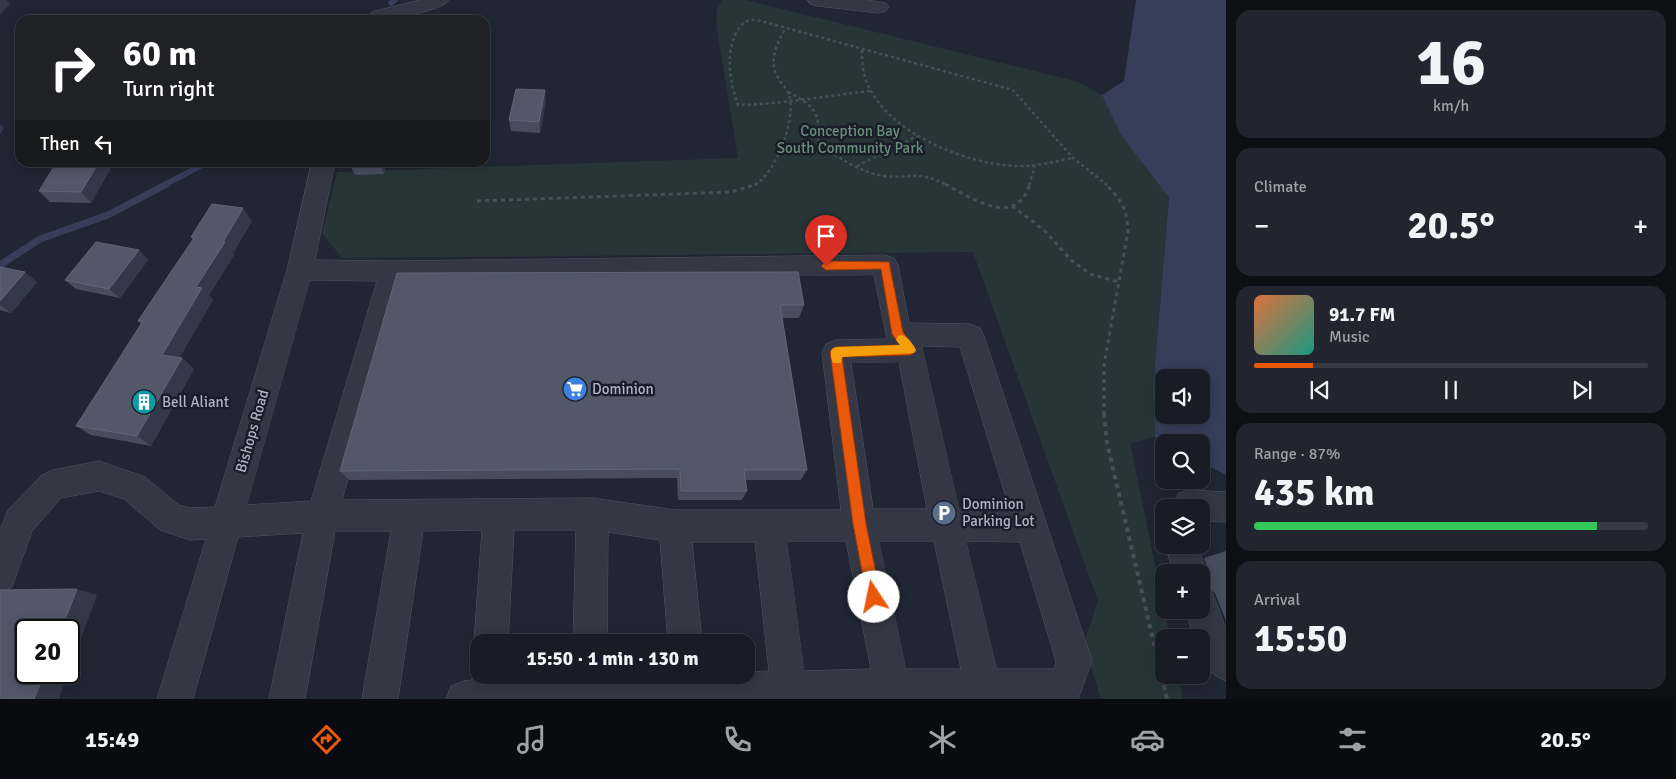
<!DOCTYPE html>
<meta charset="utf-8">
<style>
:root{--surface:#191c27;--page:#22252f;--text:#f1f3f6;--muted:#9fa1a7;--line:#373a44;--accent:#ea580c}
body{margin:0;font-family:Signika,sans-serif;background:var(--page);color:var(--text);height:100vh;display:flex;flex-direction:column;font-size:19px;white-space:nowrap}
*{box-sizing:border-box;margin:0}
p{font-size:16px;color:var(--muted)}
.icon{flex:none;width:28px;height:28px;fill:none;stroke:currentColor;stroke-width:2;stroke-linecap:round;stroke-linejoin:round}
.map{position:relative;flex:1;overflow:hidden}
.panel{display:flex;flex-direction:column;gap:10px;padding:10px;background:#0e0f15;width:450px}
.panel>*{flex:none}
.banner{position:absolute;left:15px;top:15px;width:475px;height:152px;border-radius:15px;box-shadow:0 2px 12px #0003,0 0 0 1px var(--line);background:#202124;color:#fff;overflow:hidden}
.buttons{position:absolute;left:1155px;top:369px;display:grid;gap:10px}
.buttons a{display:grid;place-items:center;width:55px;height:55px;border-radius:10px;background:var(--surface);box-shadow:0 2px 12px #0003,0 0 0 1px var(--line);font-size:25px}
.speed{position:absolute;left:15px;top:619px;display:flex;gap:10px;font-size:25px;font-weight:700;text-align:center}
.speed>*{display:grid;place-content:center;width:65px;height:65px;border-radius:50%;background:var(--surface);box-shadow:0 2px 12px #0003,0 0 0 1px var(--line);line-height:1}
.speed .limit{border:2px solid #111;border-radius:8px;background:#fff;color:#111}
.pin{position:absolute;display:grid;place-items:center;width:42px;height:42px;color:#fff;margin:-51px -21px;border-radius:50% 50% 50% 0;rotate:-45deg;box-shadow:0 0 5px #0007}
.pin .icon{rotate:45deg}
.me{position:absolute;width:55px;margin:-28px;rotate:349deg;stroke-linejoin:round;filter:drop-shadow(0 0 4px #0008)}
.turn{display:flex;align-items:center;gap:18px;height:105px;padding:0 25px;font-size:22px}
.turn .icon{width:65px;height:65px;stroke-width:2.5}
.turn b{display:block;font-size:35px;line-height:42px}
.then{display:flex;align-items:center;height:48px;padding:0 25px;background:#0003;gap:10px;font-size:19px}
.big{font-size:38px;font-weight:700;line-height:1.1}
.panel .card{flex:1;display:flex;flex-direction:column;justify-content:center;gap:8px;min-width:0;padding:0 18px;border-radius:15px;background:var(--page)}
.panel .dial{align-items:center;gap:0}
.dial b{font-size:65px;line-height:1}
.song{display:flex;align-items:center;gap:15px}
.cover{width:60px;height:60px;border-radius:8px;background:linear-gradient(135deg,hsl(20 70% 55%),hsl(170 70% 35%))}
.played{height:5px;border-radius:2px;background:linear-gradient(90deg,var(--accent) 15%,var(--line) 15%)}
.keys{display:flex;justify-content:space-around;direction:ltr}
.heat{display:flex;justify-content:space-between;align-items:center;font-size:28px;direction:ltr}
.charge{height:8px;border-radius:4px;background:linear-gradient(90deg,#34c759 87%,var(--line) 0)}
.trip{position:absolute;left:470px;top:634px;width:285px;height:50px;border-radius:15px;background:var(--surface);box-shadow:0 2px 12px #0003,0 0 0 1px var(--line);font-weight:700;line-height:50px;text-align:center}
.menu{display:flex;height:80px;justify-content:space-around;align-items:center;background:#0a0b10;color:var(--muted)}
.menu .icon{width:35px;height:35px}
.menu .current{color:var(--accent)}
.menu b{font-size:22px;color:var(--text)}
main{display:flex;flex:1;min-height:0}
.map>svg:first-child{display:block}
.green{fill:#273539}
.water{fill:#363e5a;fill-rule:evenodd}
.lines{fill:none;stroke-linecap:round;stroke-linejoin:round}
.stream-far1{stroke:#363e5a;stroke-width:5.5}
.stream{stroke:#363e5a;stroke-width:7}
.minor-casing{stroke:#525563;stroke-width:1}
.path-far2{stroke:#445157;stroke-width:2.5;stroke-dasharray:3 3;stroke-linecap:butt}
.path-far1{stroke:#445157;stroke-width:3;stroke-dasharray:4 4;stroke-linecap:butt}
.path{stroke:#445157;stroke-width:4;stroke-dasharray:4.5 4.5;stroke-linecap:butt}
.minor{fill:#343845;fill-rule:evenodd}
.wall{fill:#474d5d}
.shaded-wall{fill:#333948}
.building{fill:#525868;stroke:#606676}
.route{fill:#ea580c;stroke:#983908}
.slow{fill:#f59e0b}
.labels{text-anchor:middle;stroke-width:5;stroke-linejoin:round;paint-order:stroke}
.park-label{font-size:15px;fill:#698f79;stroke:#1a1d29}
.poi-label{font-size:15px;fill:#aeb2c2;stroke:#1a1d29;text-anchor:start}
.street-label{font-size:15px;fill:#aeb2c2;stroke:#1a1d29}
</style>
<main>
<div class="map">
<svg width="1226" height="699" viewBox="0 0 1226 699">
<rect width="100%" height="100%" fill="#212634"/>
<!-- green -->
<path class="green" d="M 722,0 L 746,0 L 1079,82 L 1102,95 L 1121,135 L 1169,198 L 1153,388 L 1155,437 L 1130,443 L 1170,637 L 1164,638 L 1164,675 L 1178,675 L 1183,699 L 1101,699 L 1084,643 L 1098,601 L 973,252 L 342,258 L 322,233 L 337,172 L 738,158 L 716,23 L 717,9 Z"/>
<!-- water -->
<path class="water" d="M 1136,0 L 1226,0 L 1226,475 L 1201,462 L 1201,442 L 1165,442 L 1155,437 L 1153,388 L 1169,198 L 1121,135 L 1102,95 L 1124,81 ZM 1164,378 L 1201,378 L 1201,415 L 1164,415 Z"/>
<g class="lines">
<!-- stream-far1 -->
<path class="stream-far1" d="M 391,3 L 395,0
M 164,185 L 208,162"/>
<!-- stream -->
<path class="stream" d="M 0,265 L 40,239 L 108,215 L 167,184"/>
<defs>
<path id="minor" d="M 421,0 L 449,0 C 441,12 387,20 372,20 L 369,16 L 372,12 Z
M 808,0 L 867,0 L 886,3 L 889,7 L 886,11 L 879,13 L 817,6 L 810,4 Z
M 312,162 L 335,162 L 315,260 L 393,261 L 885,255 L 894,258 L 898,265 L 909,323 L 970,324 L 980,328 L 984,336 L 1092,661 L 1078,699 L 446,699 L 451,686 L 464,681 L 487,678 L 746,675 L 746,672 L 769,671 L 755,542 L 692,542 L 702,642 L 668,642 L 660,540 L 608,532 L 607,642 L 573,642 L 576,530 L 514,530 L 508,642 L 479,642 L 479,654 L 474,642 L 482,530 L 423,531 L 398,699 L 362,699 L 391,531 L 335,531 L 305,699 L 269,699 L 303,533 L 238,537 L 193,699 L 157,699 L 206,539 L 190,540 L 160,530 L 124,499 L 99,491 L 61,498 L 32,531 L 12,587 L 0,592 L 0,530 L 8,510 L 42,475 L 53,470 L 99,461 L 145,477 L 179,505 L 190,508 L 215,507 L 287,270 ZM 874,275 L 887,339 L 836,340 L 826,344 L 822,352 L 841,510 L 675,510 L 592,498 L 342,500 L 403,281 ZM 310,280 L 377,281 L 311,501 L 247,505 ZM 922,346 L 960,347 L 1010,510 L 959,509 ZM 899,362 L 927,509 L 873,509 L 851,363 ZM 787,541 L 846,541 L 871,669 L 804,671 ZM 879,541 L 934,541 L 961,669 L 906,669 ZM 966,541 L 1020,542 L 1056,661 L 1054,669 L 997,669 Z
M 1189,490 L 1226,492 L 1226,522 L 1201,521 L 1201,508 L 1171,508 L 1178,494 Z
M 1165,545 L 1197,545 L 1207,572 L 1202,584 L 1201,572 L 1174,572 Z
M 1201,589 L 1213,594 L 1226,629 L 1226,681 C 1203,671 1201,661 1201,638 L 1194,638 L 1185,610 L 1201,610 Z"/>
</defs>
<!-- minor casing -->
<use href="#minor" class="minor-casing"/>
<!-- path-far2 -->
<path class="path-far2" d="M 862,50 C 862,63 863,76 869,87 C 891,134 966,164 1015,166 C 1035,167 1053,162 1072,158
M 870,91 C 826,96 782,104 738,105 C 730,82 725,56 736,33 C 741,24 746,19 757,20 L 1013,90 L 1073,158 L 1107,185
M 788,92 C 802,99 817,107 818,124 C 818,131 816,140 822,146 C 828,152 838,156 845,161 C 857,168 870,174 884,176 C 912,179 918,170 947,185
M 857,166 L 917,136
M 755,185 C 776,172 794,124 790,99 C 789,91 783,86 779,79 C 768,63 776,45 785,29
M 1029,185 L 1035,166"/>
<!-- path-far1 -->
<path class="path-far1" d="M 945,184 C 971,198 1016,229 1030,184
M 477,201 L 731,192 L 757,184
M 1012,206 L 1044,230 L 1071,260 L 1090,274 L 1119,282
M 1104,415 L 1104,365 L 1128,231 C 1127,210 1121,198 1105,184"/>
<!-- path -->
<path class="path" d="M 1104,413 L 1107,443 L 1167,699"/>
<!-- minor -->
<use href="#minor" class="minor"/>
</g>
<!-- wall -->
<path class="wall" d="M 546,101 L 540,133 L 511,131 L 509,120 Z
M 351,162 L 386,162 L 384,174 L 355,175 L 350,165 Z
M 110,169 L 91,203 L 50,202 L 39,191 Z
M 252,221 L 233,253 L 234,255 L 209,295 L 213,300 L 179,358 L 182,358 L 194,369 L 151,446 L 91,435 L 76,426 L 141,324 L 138,321 L 193,239 L 191,237 Z
M 139,250 L 148,260 L 120,298 L 76,289 L 65,280 Z
M 0,267 L 37,282 L 11,313 L 0,310 Z
M 397,273 L 804,305 L 799,318 L 782,318 L 807,470 L 801,480 L 745,480 L 747,491 L 742,500 L 678,500 L 677,478 L 349,480 L 340,471 Z
M 1226,551 L 1226,621 L 1215,593 L 1209,590 L 1205,582 L 1209,571 L 1204,558 Z"/>
<!-- shaded-wall -->
<path class="shaded-wall" d="M 0,0 L 6,0 L 10,4 L 0,14 Z
M 545,90 L 546,101 L 540,133 L 539,122 Z
M 0,124 L 4,129 L 0,134 Z
M 85,162 L 104,162 L 110,169 L 91,203 L 81,192 Z
M 380,162 L 386,162 L 384,174 L 380,163 Z
M 243,208 L 252,221 L 233,253 L 234,255 L 209,295 L 213,300 L 174,366 L 162,355 L 196,287 Z
M 139,250 L 148,260 L 120,298 L 109,289 Z
M 25,272 L 37,282 L 11,313 L 0,305 L 0,301 Z
M 182,358 L 194,369 L 151,446 L 137,436 Z
M 77,589 L 97,595 L 69,671 L 69,630 L 61,630 Z
M 45,672 L 68,672 L 59,699 L 34,699 Z"/>
<!-- building -->
<path class="building" d="M 516,89 L 545,90 L 539,122 L 509,120 Z
M 57,162 L 99,162 L 81,192 L 39,191 Z
M 351,162 L 380,162 L 380,163 L 350,165 Z
M 212,204 L 243,208 L 223,242 L 225,242 L 196,287 L 202,288 L 162,355 L 182,358 L 137,436 L 76,426 L 143,321 L 138,321 L 194,238 L 191,237 Z
M 96,242 L 139,250 L 109,289 L 65,280 Z
M 0,267 L 25,272 L 0,301 Z
M 798,272 L 804,305 L 780,305 L 807,470 L 744,470 L 747,491 L 681,491 L 680,469 L 340,471 L 397,273 Z
M 77,589 L 61,630 L 26,630 L 26,672 L 45,672 L 34,699 L 0,699 L 0,590 Z"/>
<!-- route -->
<path class="route" d="M 826,261 L 889,262 L 903,332 L 916,350 L 914,353 L 910,355 L 842,357 L 866,524 L 881,597 L 879,602 L 874,604 L 869,602 L 867,597 L 853,524 L 830,352 L 832,349 L 836,347 L 900,345 L 892,334 L 881,269 L 826,270 L 821,266 Z"/>
<!-- slow -->
<path class="slow" d="M 902,335 C 908,337 913,344 916,350 L 914,353 L 842,357 L 841,363 L 833,363 C 831,358 830,353 832,349 L 836,347 L 900,345 L 896,340 L 898,336 Z"/>
<!-- icons -->
<defs>
<symbol id="supermarket-disc" viewBox="-11 -11 22 22"><circle r="9.5" fill="#3f7fe0" stroke="#1a1d29"/><path d="M-6-5.5h2.5l.6 2H6L4.5 2H-2.5L-4.4-4H-6ZM-1.5 3.2a1.3 1.3 0 1 0 .1 0ZM3 3.2a1.3 1.3 0 1 0 .1 0Z" fill="#fff"/></symbol>
<symbol id="building-disc" viewBox="-11 -11 22 22"><circle r="9.5" fill="#0f9aa8" stroke="#1a1d29"/><path d="M-4-6H4V6H1V3H-1V6H-4ZM-2.5-4.3h1.7v1.8h-1.7ZM.8-4.3h1.7v1.8H.8ZM-2.5-1h1.7V.8h-1.7ZM.8-1h1.7V.8H.8Z" fill="#fff"/></symbol>
<symbol id="parking-disc" viewBox="-11 -11 22 22"><circle r="9.5" fill="#5c6f8a" stroke="#1a1d29"/><path d="M-3.5-5.5H1a3.5 3.5 0 0 1 0 7H-1V5.5H-3.5ZM-1-3.4V-.6H.8a1.4 1.4 0 0 0 0-2.8Z" fill="#fff"/></symbol>
</defs>
<g fill-rule="evenodd">
<use href="#supermarket-disc" x="561" y="375" width="28" height="28"/>
<use href="#building-disc" x="130" y="388" width="28" height="28"/>
<use href="#parking-disc" x="930" y="499" width="28" height="28"/>
</g>
<g class="labels">
<!-- park labels -->
<g class="park-label">
<text x="850" y="136">Conception Bay<tspan x="850" dy="17">South Community Park</tspan></text>
</g>
<!-- poi labels -->
<g class="poi-label">
<text x="592" y="394">Dominion</text>
<text x="162" y="407">Bell Aliant</text>
<text x="962" y="509">Dominion<tspan x="962" dy="17">Parking Lot</tspan></text>
</g>
<!-- street labels -->
<g class="street-label">
<text transform="translate(252 431) rotate(-74)" y="5">Bishops Road</text>
</g>
</g>
</svg>
<div class="buttons">
<a><svg class="icon" aria-label="sound" viewBox="0 0 24 24"><path d="M4 9h4l5-4v14l-5-4H4zM17 9q2 3 0 6"/></svg></a>
<a><svg class="icon" aria-label="search" viewBox="0 0 24 24"><circle cx="10" cy="10" r="6"/><path d="M15 15l6 6"/></svg></a>
<a><svg class="icon" aria-label="layers" viewBox="0 0 24 24"><path d="M12 4l9 5-9 5-9-5zM3 14l9 5 9-5"/></svg></a>
<a>+</a>
<a>−</a>
</div>
<div class="speed"><div class="limit">20</div></div>
<div class="pin" style="left:826px;top:266px;background:#d93025"><svg class="icon" aria-label="arrive" viewBox="0 0 24 24"><path d="M6 21V4h12l-3 4 3 4H6"/></svg></div>
<svg class="me" style="left:874px;top:597px" viewBox="-20 -20 40 40"><circle r="19" fill="#fff"/><path d="M0-13L10 11 0 6-10 11z" fill="#ea580c"/></svg>
<div class="trip">15:50 · 1 min · 130 m</div>
<div class="banner">
<div class="turn"><svg class="icon" aria-label="right" viewBox="0 0 24 24"><path d="M7 20v-9h11M14 6l5 5-5 5"/></svg><div><b>60 m</b>Turn right</div></div>
<div class="then">Then<svg class="icon" aria-label="left" viewBox="0 0 24 24"><path d="M17 20v-9H6M10 6l-5 5 5 5"/></svg></div>
</div>
</div>
<section class="panel">
<div class="card dial"><b>16</b><p>km/h</p></div>
<div class="card"><p>Climate</p>
<div class="heat"><a>−</a><b class="big">20.5°</b><a>+</a></div>
</div>
<div class="card">
<div class="song"><i class="cover"></i><div><b>91.7 FM</b><p>Music</p></div></div>
<div class="played"></div>
<div class="keys"><svg class="icon" aria-label="previous" viewBox="0 0 24 24"><path d="M18 5L8 12l10 7zM5 5v14"/></svg><svg class="icon" aria-label="pause" viewBox="0 0 24 24"><path d="M8 5v14M16 5v14"/></svg><svg class="icon" aria-label="next" viewBox="0 0 24 24"><path d="M6 5l10 7-10 7zM19 5v14"/></svg></div>
</div>
<div class="card"><p>Range · 87%</p><b class="big">435 km</b><div class="charge"></div></div>
<div class="card"><p>Arrival</p><b class="big">15:50</b></div>
</section>
</main>
<nav class="menu">
<b>15:49</b>
<svg class="icon current" aria-label="directions" viewBox="0 0 24 24"><path d="M12 3l9 9-9 9-9-9zM9 14v-3h6M13 9l2 2-2 2"/></svg>
<svg class="icon" aria-label="music" viewBox="0 0 24 24"><path d="M9 18V5l10-2v13"/><circle cx="6" cy="18" r="3"/><circle cx="16" cy="16" r="3"/></svg>
<svg class="icon" aria-label="phone" viewBox="0 0 24 24"><path d="M5 4h4l2 5-3 2q2 4 5 5l2-3 5 2v4C11 20 4 13 5 4z"/></svg>
<svg class="icon" aria-label="climate" viewBox="0 0 24 24"><path d="M12 3v18M4 7l16 10M4 17L20 7"/></svg>
<svg class="icon" aria-label="car" viewBox="0 0 24 24"><path d="M5 17H2v-5l4-1 3-4h7l3 4 3 1v5h-3M9 17h6M6 11h13"/><circle cx="7" cy="17" r="2"/><circle cx="17" cy="17" r="2"/></svg>
<svg class="icon" aria-label="filters" viewBox="0 0 24 24"><path d="M4 7h16M4 17h16"/><circle cx="9" cy="7" r="2"/><circle cx="15" cy="17" r="2"/></svg>
<b>20.5°</b>
</nav>
